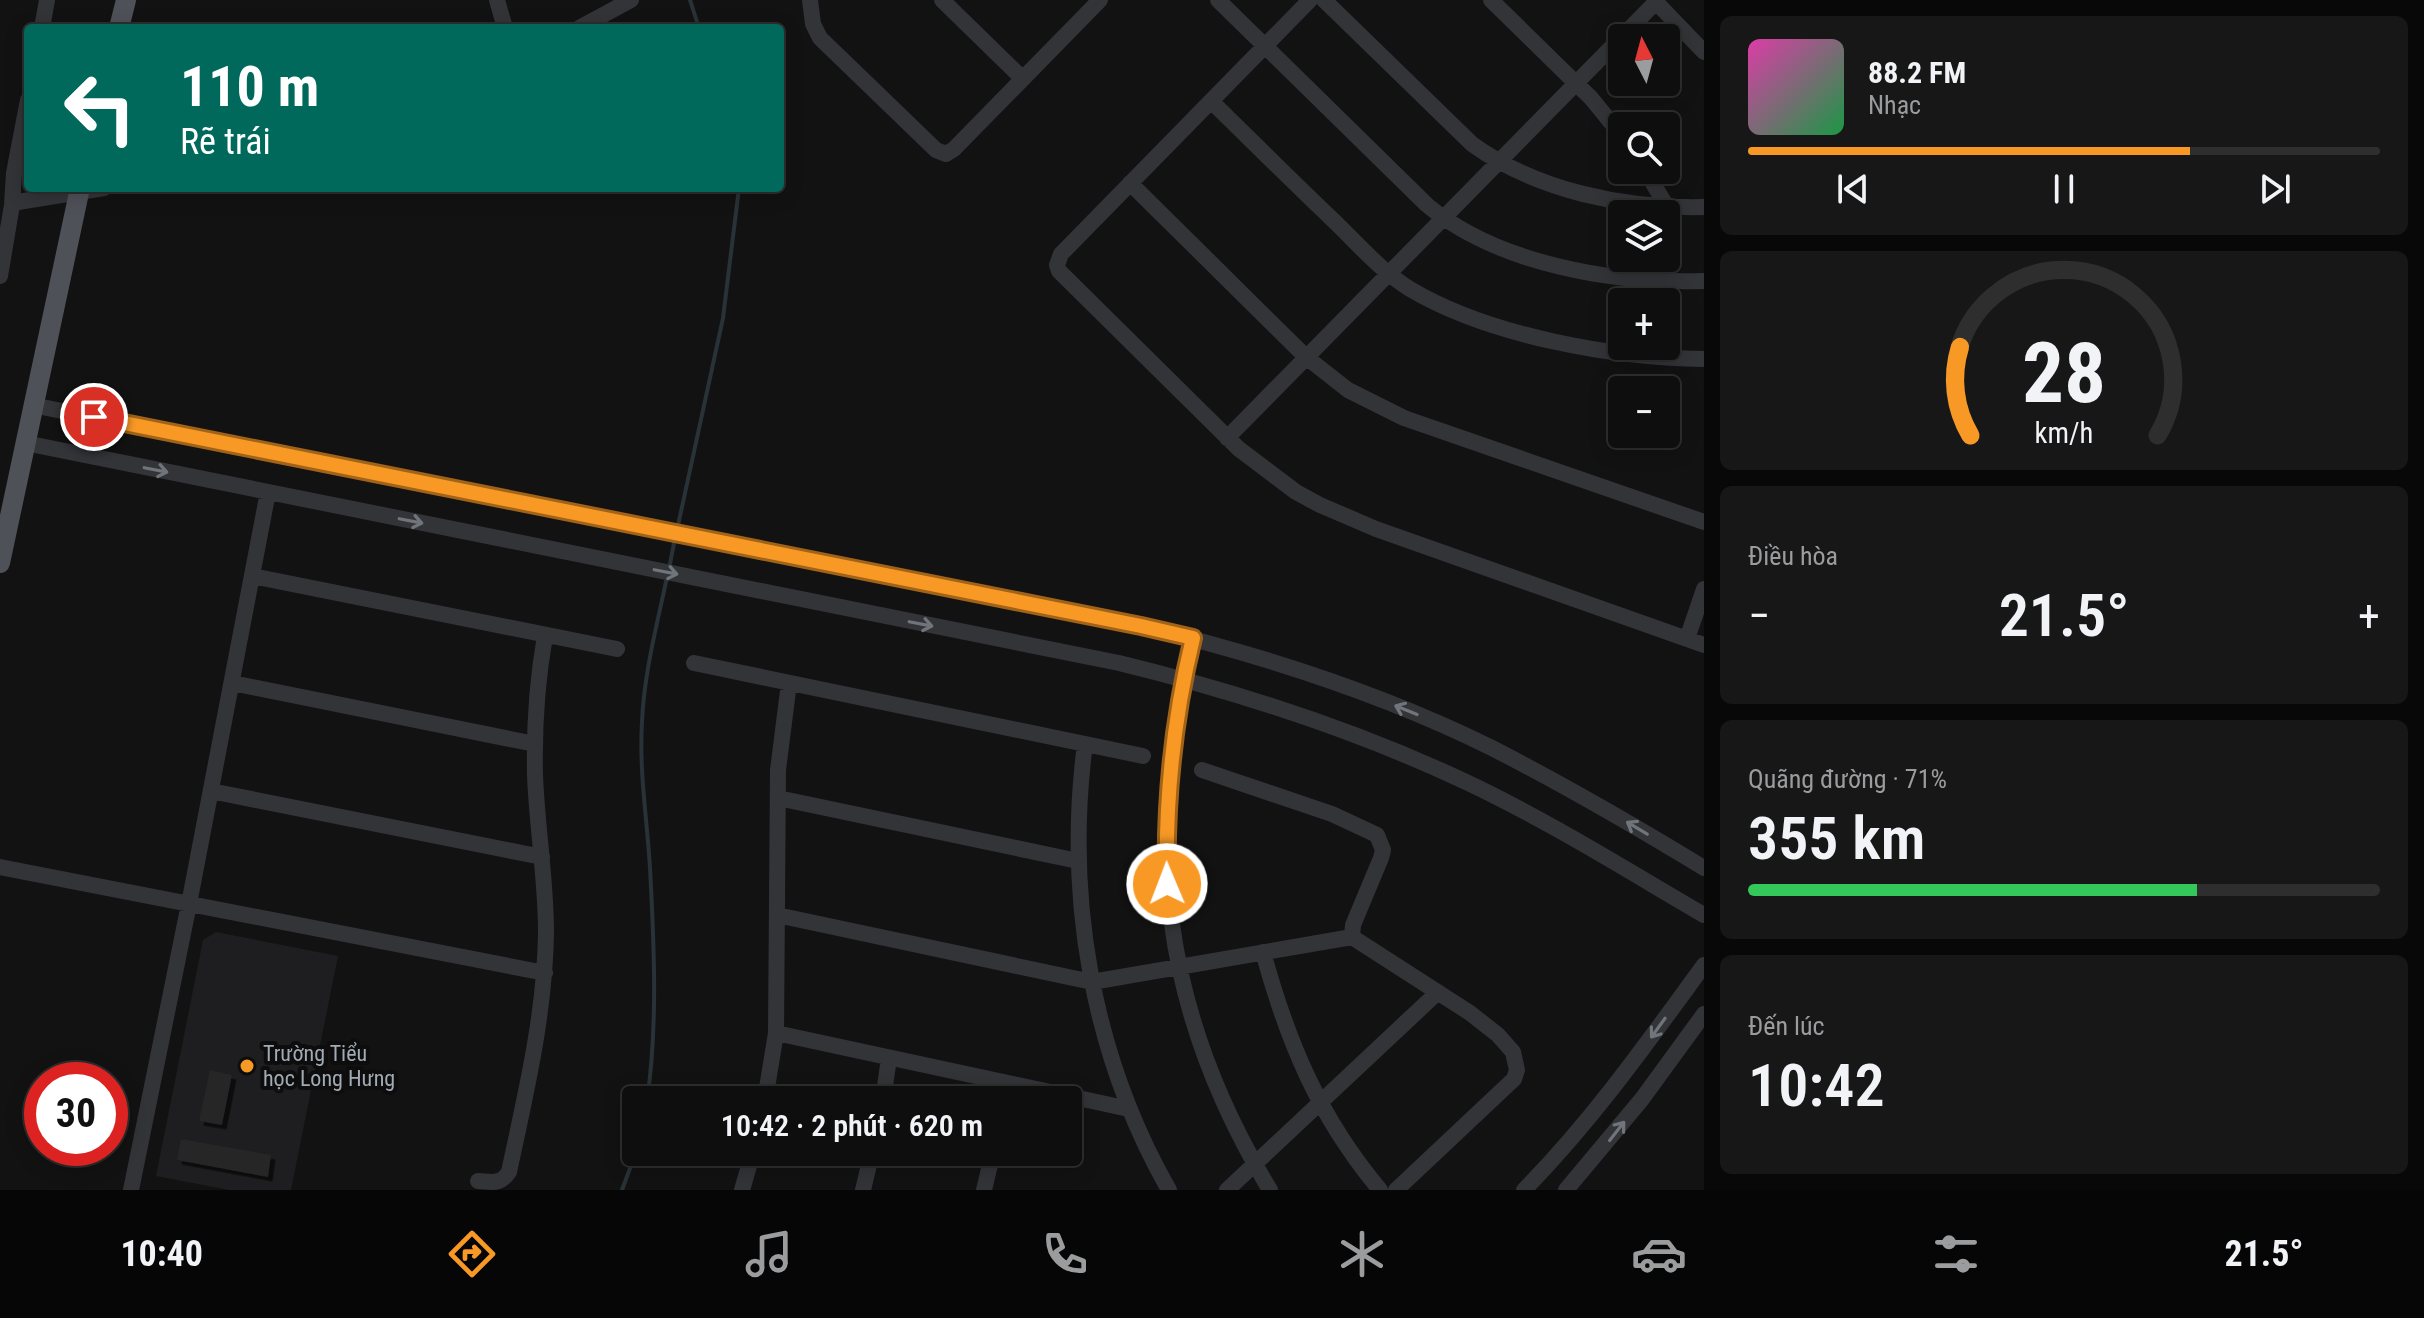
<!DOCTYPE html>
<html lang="vi">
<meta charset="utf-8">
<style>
:root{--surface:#0e0e0e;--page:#171717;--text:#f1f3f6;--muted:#9b9c9e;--line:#2e2e2e;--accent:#f89925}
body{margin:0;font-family:"Roboto Condensed",sans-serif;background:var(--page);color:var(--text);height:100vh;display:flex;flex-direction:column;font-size:30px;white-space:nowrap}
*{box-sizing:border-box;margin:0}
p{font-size:26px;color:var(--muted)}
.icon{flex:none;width:44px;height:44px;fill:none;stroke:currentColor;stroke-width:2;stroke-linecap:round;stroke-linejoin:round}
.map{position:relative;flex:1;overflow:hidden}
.drawer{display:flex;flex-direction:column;gap:16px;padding:16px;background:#080808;width:720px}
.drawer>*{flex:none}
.banner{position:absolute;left:24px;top:24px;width:760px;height:168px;border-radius:8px;box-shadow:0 4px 20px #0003,0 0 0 2px var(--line);background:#00695c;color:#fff;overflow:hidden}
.needle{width:52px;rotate:354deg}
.fabs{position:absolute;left:1608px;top:24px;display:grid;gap:16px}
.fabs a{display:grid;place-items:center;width:72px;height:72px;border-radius:8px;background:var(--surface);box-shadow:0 4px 20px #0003,0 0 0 2px var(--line);font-size:40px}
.speed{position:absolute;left:24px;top:1062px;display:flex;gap:16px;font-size:40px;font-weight:700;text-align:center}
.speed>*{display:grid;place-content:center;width:104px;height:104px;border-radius:50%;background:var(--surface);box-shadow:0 4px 20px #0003,0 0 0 2px var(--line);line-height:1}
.speed .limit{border:12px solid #d22;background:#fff;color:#111}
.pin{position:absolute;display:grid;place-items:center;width:68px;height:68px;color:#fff;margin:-34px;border:4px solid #fff;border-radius:50%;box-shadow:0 2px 8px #0007}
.me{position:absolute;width:88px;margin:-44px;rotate:359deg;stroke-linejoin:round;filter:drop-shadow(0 0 6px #0008)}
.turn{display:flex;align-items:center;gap:28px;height:168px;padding:0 24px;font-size:36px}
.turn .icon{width:104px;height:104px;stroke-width:2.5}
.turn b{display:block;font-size:56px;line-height:68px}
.big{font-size:60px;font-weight:600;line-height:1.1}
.drawer .tile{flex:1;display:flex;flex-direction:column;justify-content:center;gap:12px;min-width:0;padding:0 28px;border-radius:12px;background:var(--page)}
.drawer .dial{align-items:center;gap:0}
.dial svg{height:208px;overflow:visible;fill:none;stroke:var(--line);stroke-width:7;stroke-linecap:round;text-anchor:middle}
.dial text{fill:var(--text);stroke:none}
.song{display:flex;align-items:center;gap:24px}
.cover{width:96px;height:96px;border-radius:12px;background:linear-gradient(135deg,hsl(320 70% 55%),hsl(140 70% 35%))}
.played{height:8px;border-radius:4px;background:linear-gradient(90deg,var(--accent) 70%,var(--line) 70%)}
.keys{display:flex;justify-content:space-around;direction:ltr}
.heat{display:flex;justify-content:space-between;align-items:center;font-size:44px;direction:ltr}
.charge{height:12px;border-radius:6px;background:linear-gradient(90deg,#34c759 71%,var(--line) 0)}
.trip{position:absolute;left:622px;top:1086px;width:460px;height:80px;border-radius:8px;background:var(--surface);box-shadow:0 4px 20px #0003,0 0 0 2px var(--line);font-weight:600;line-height:80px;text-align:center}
.tabs{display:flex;height:128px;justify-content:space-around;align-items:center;background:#060606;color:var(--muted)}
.tabs .icon{width:56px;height:56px}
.tabs .current{color:var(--accent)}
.tabs b{font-size:36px;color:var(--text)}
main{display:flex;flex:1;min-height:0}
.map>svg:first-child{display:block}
.built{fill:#1e1e20}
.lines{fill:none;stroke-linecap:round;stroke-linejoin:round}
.stream{stroke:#283237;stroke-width:4}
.building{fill:#252527;filter:url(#shadow)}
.minor{stroke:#333438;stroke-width:16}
.major{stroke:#4e5158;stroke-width:20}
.oneway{stroke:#70757c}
.route-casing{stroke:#a16318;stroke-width:20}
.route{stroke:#f89925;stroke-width:14}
.poi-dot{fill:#f89925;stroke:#0d0d0e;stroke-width:3}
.labels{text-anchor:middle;stroke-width:8;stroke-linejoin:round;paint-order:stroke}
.poi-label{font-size:22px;fill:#a2aab4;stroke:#0d0d0e;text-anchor:start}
</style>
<main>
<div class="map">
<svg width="1704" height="1190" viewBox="0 0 1704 1190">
<defs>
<filter id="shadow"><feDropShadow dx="4.5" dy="4.5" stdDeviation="0" flood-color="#0009"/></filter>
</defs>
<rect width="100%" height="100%" fill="#121213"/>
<!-- built -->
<path class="built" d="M 216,932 L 338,956 L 291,1190 L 229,1190 L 156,1176 L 203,940 Z"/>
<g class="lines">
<!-- stream -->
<path class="stream" d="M 690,0 L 699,28
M 677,530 L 723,318 L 739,188
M 669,569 L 675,538
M 647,1100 C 658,1027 654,942 650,868 C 647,819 639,771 642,722 C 644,673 657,625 667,577
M 622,1190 L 636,1152"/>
</g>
<!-- building -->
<path class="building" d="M 210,1070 L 232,1075 L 222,1125 L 199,1121 Z
M 181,1139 L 271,1155 L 268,1177 L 177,1160 Z"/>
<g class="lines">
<!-- minor -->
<path class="minor" d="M 497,0 L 505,28
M 810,0 L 813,24 L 820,38 L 936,150 L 946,154 L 954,149 L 1100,0
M 942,0 L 1023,79
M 1218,0 L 1427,205 C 1497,264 1614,284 1704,281
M 1310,0 L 1061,254 L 1057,265 L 1059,271 L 1239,449 L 1296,492 L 1320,505 L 1376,529 L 1704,645
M 1324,0 L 1472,144 C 1537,191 1625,209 1704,207
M 1491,0 L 1591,98 L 1622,136
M 1654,0 L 1704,52
M 42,28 L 47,0
M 579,28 L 631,0
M 1211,101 C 1252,141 1292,181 1333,220 C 1358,244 1381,271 1410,289 C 1489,336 1613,358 1704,359
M 1645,170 L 1667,207
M 1130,183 L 1306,357 L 1348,390 L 1404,418 L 1704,522
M 12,205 L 14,173 L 28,100
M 0,276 L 12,205 L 18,202 L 104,188
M 32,405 L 1141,626 C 1262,655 1381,693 1492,748 C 1564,785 1635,826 1704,868
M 1227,438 L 1656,2
M 25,443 L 1119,663 C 1238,692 1353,729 1464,781 C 1547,820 1625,869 1704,915
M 252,576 L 617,649
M 1193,638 C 1143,842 1161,1010 1270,1190
M 1687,639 L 1704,589
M 694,663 L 1143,756
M 232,683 L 535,744
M 1085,744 C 1065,897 1092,1055 1169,1190
M 1202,770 L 1332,814 L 1377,835 L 1383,850 L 1381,858 L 1353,925 L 1352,937 L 1470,1013 L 1498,1035 L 1513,1052 L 1517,1070 L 1514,1079 L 1396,1190
M 211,791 L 542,857
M 778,798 L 1078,861
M 0,867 L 545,973
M 777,915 L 1092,982 L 1352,937
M 1263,952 C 1288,1043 1319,1117 1380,1190
M 776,1033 L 1129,1109
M 765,1100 L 776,1033 L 778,770 L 789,683
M 883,1100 L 889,1058
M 1004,1100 L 1007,1083
M 478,1181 C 493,1182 500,1185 509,1172 C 526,1092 545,1014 546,932 C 546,880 537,827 535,775 C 534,728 537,681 545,636
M 131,1190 L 189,904 L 268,492
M 742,1190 L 753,1152
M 863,1190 L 872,1152
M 984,1190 L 993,1152
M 1227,1190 L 1438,992
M 1524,1190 C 1592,1121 1647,1043 1704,965
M 1566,1190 L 1642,1099 L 1704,1014"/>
<!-- major -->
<path class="major" d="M 119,28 L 126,0
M 0,563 L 80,188"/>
</g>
<!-- one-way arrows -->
<defs><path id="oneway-shaft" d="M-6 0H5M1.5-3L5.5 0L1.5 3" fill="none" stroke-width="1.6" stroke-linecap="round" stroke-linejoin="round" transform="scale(2)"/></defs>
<g class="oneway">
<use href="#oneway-shaft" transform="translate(156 470) rotate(11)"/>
<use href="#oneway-shaft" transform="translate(411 521) rotate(11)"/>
<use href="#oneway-shaft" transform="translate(666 572) rotate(11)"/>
<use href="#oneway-shaft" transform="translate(921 624) rotate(11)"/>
<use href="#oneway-shaft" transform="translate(1406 710) rotate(-158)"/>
<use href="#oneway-shaft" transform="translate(1637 828) rotate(-149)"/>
<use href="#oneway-shaft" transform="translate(1658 1028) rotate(126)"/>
<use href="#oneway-shaft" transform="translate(1617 1131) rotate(-52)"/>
</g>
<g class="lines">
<defs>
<path id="route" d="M 94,417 L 1141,626 L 1193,638 C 1173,720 1165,800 1167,884"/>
</defs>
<!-- route casing -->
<use href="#route" class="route-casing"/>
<!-- route -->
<use href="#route" class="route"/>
</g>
<!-- markers -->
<circle class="poi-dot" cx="247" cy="1066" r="8"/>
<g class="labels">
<!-- poi labels -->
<g class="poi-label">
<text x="263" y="1061">Trường Tiểu<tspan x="263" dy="25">học Long Hưng</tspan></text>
</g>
</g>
</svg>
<div class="fabs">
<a><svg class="needle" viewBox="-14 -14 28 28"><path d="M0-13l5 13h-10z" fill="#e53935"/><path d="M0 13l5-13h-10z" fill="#9b9c9e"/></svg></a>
<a><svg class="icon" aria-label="search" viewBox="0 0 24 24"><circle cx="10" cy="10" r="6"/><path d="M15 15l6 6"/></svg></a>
<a><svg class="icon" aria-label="layers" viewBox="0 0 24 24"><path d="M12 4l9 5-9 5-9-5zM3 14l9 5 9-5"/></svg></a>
<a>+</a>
<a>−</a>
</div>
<div class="speed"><div class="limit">30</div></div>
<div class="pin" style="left:94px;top:417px;background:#d93025"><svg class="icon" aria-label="arrive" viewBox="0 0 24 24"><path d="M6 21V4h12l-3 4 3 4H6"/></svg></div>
<svg class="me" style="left:1167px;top:884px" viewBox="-20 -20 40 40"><circle r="17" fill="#f89925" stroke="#fff" stroke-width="3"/><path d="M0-11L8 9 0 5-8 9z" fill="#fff"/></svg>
<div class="trip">10:42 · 2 phút · 620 m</div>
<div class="banner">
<div class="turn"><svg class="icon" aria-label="left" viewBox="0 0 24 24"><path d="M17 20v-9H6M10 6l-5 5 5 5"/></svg><div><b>110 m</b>Rẽ trái</div></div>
</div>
</div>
<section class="drawer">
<div class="tile">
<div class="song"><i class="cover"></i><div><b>88.2 FM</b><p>Nhạc</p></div></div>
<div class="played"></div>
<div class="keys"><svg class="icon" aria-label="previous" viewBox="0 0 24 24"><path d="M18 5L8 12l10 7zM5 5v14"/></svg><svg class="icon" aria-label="pause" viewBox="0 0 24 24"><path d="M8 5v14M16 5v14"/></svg><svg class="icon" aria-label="next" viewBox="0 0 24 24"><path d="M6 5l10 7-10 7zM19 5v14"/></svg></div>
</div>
<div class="tile dial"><svg viewBox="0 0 100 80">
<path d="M14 69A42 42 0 1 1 86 69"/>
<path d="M14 69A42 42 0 0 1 10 35" stroke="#f89925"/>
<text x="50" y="56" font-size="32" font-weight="700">28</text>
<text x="50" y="72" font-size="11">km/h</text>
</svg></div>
<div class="tile"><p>Điều hòa</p>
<div class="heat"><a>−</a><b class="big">21.5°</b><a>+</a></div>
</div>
<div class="tile"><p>Quãng đường · 71%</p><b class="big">355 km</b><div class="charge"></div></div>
<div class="tile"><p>Đến lúc</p><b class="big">10:42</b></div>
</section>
</main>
<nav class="tabs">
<b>10:40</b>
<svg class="icon current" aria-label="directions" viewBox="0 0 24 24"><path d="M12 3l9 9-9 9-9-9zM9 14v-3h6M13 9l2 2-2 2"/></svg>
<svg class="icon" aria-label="music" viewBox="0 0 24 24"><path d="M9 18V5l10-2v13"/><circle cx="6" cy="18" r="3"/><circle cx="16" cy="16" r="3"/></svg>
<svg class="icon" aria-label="phone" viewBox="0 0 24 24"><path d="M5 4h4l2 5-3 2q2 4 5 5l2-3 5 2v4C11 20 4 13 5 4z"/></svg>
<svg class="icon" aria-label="climate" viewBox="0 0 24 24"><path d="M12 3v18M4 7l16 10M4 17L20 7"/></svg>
<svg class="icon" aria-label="car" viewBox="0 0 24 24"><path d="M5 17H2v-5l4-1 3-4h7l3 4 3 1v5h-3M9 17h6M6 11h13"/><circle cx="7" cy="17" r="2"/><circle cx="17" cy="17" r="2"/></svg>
<svg class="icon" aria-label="filters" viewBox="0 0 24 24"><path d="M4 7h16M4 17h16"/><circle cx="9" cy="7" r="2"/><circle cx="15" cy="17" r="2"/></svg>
<b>21.5°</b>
</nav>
